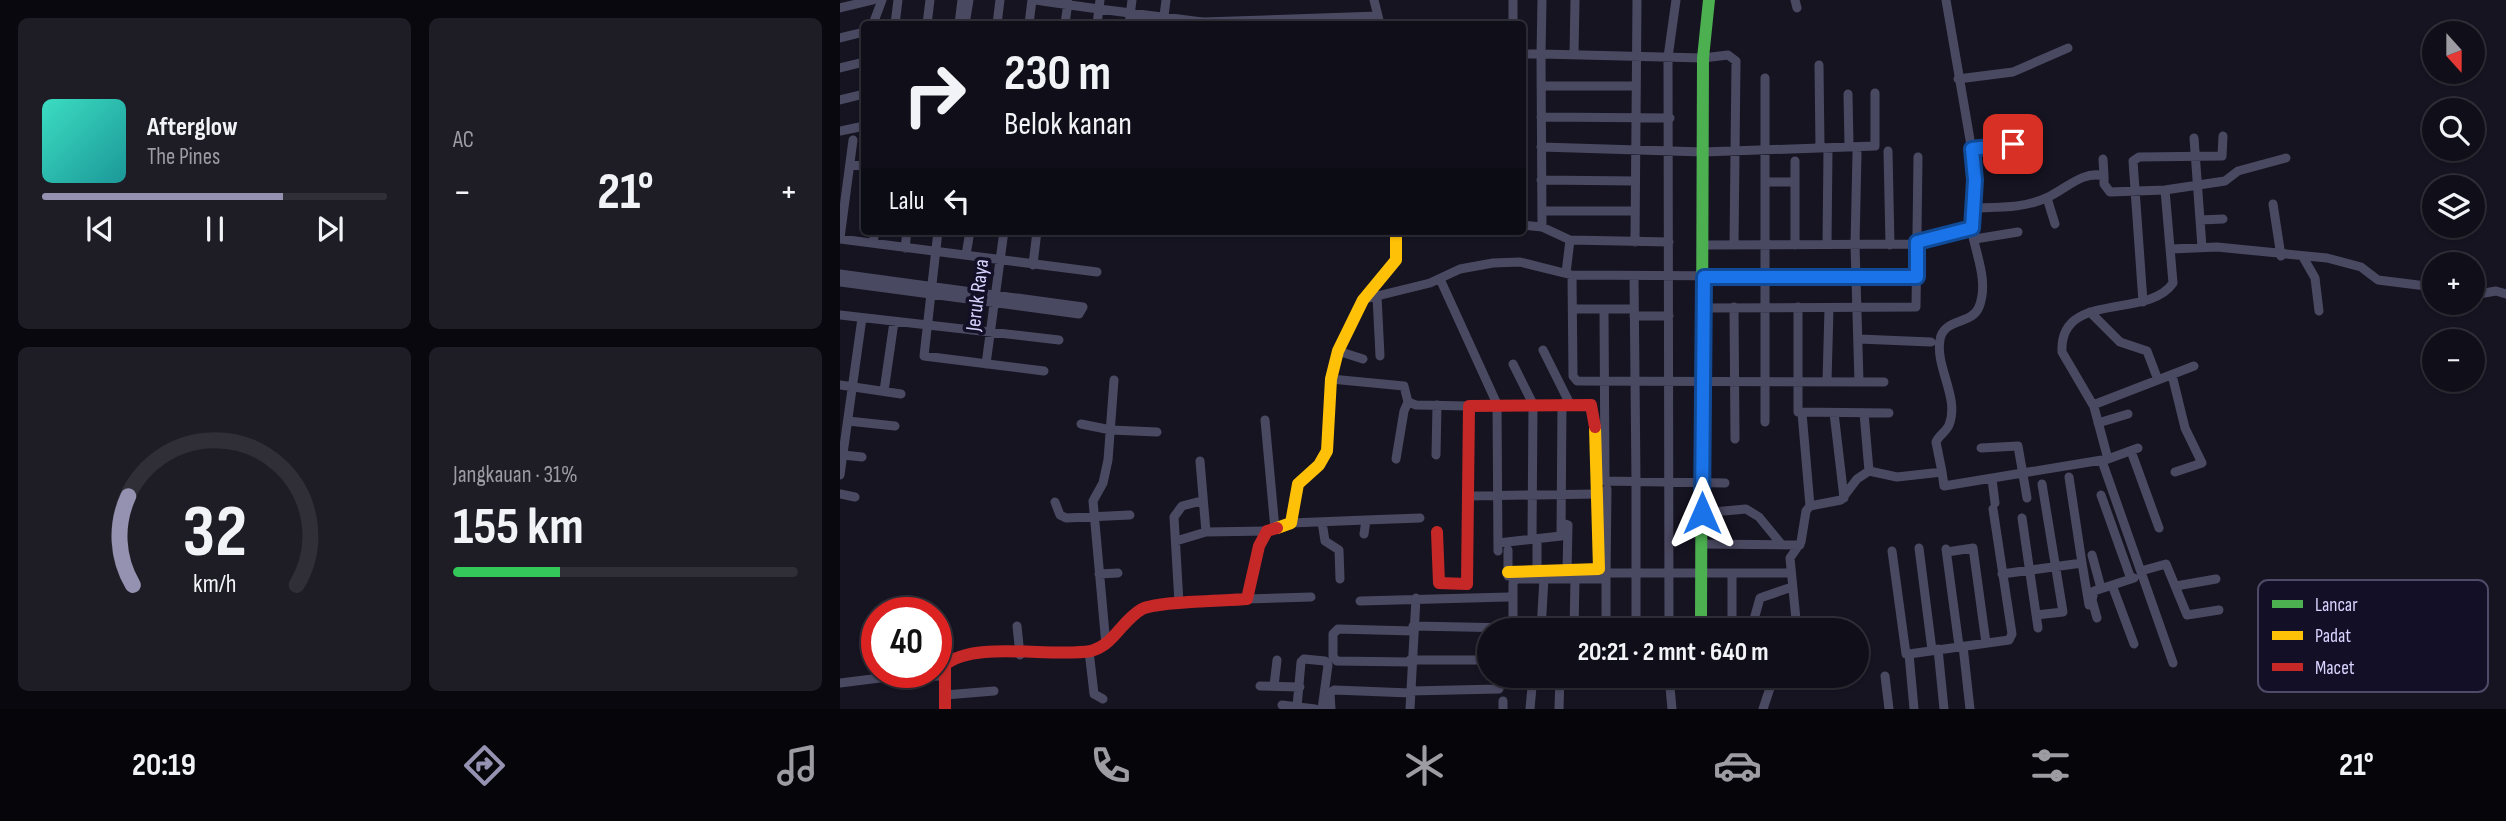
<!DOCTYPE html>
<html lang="id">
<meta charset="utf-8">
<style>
:root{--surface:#100f19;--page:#1e1d26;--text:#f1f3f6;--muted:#9c9ca2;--line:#302f38;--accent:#9591b1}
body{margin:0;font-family:"Sofia Sans Condensed",sans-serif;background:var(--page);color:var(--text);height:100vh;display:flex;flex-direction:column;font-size:26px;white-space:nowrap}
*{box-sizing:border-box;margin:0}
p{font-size:23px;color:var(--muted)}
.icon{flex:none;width:38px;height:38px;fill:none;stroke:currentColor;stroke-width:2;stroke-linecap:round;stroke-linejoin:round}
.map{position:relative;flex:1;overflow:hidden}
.drawer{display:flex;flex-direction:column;gap:18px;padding:18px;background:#09080e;width:840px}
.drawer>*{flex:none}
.guide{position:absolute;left:21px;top:21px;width:665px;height:214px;border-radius:7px;box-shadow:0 2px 5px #0004,0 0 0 2px var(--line);background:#100f19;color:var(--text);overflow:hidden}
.needle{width:46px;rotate:159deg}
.tools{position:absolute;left:1582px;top:21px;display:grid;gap:14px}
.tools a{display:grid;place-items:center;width:63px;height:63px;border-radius:50%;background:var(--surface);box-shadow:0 2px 5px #0004,0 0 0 2px var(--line);font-size:35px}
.speed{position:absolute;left:21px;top:597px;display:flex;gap:14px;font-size:35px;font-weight:700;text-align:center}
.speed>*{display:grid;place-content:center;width:91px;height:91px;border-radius:50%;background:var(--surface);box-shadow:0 2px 5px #0004,0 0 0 2px var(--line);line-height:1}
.speed .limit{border:10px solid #d22;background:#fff;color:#111}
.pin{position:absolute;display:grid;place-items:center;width:60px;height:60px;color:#fff;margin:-30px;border-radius:14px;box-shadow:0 4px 10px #0006}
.me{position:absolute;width:77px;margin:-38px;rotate:0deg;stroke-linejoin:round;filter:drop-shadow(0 0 5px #0008)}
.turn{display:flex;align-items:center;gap:24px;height:147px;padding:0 28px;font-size:32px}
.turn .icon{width:91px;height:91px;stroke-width:2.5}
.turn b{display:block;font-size:49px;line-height:60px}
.then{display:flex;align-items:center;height:66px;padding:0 28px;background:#0003;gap:14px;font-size:26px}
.big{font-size:52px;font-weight:700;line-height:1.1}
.drawer .widget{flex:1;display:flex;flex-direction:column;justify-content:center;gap:10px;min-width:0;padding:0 24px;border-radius:10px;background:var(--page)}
.drawer .dial{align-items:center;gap:0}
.dial svg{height:182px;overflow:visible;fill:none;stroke:var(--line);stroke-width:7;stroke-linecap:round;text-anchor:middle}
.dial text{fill:var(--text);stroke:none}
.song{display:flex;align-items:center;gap:21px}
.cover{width:84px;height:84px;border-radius:10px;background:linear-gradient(135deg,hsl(170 70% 55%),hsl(180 70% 35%))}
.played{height:7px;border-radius:4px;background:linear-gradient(90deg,var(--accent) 70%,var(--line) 70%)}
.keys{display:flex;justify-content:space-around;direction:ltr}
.heat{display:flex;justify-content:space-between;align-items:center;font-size:38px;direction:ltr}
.charge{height:10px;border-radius:5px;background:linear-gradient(90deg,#34c759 31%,var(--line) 0)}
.drawer .tiles{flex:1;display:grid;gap:18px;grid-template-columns:repeat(2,1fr)}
.trip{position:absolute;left:637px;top:618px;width:392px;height:70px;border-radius:35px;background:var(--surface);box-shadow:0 2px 5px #0004,0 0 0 2px var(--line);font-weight:700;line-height:70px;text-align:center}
.menu{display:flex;height:112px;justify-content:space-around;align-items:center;background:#06060a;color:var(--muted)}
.menu .icon{width:49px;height:49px}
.menu .active{color:var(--accent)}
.menu b{font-size:32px;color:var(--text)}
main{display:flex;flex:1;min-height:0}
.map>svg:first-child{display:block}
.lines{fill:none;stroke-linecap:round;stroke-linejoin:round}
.street{stroke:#4a4962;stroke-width:9}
.fast{stroke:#4caf50;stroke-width:12}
.slow{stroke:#ffc107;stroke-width:12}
.jam{stroke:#c62828;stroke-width:12}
.route-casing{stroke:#114b97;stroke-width:18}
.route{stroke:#1a73e8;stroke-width:12}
.labels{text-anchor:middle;stroke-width:7;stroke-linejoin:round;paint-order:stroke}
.street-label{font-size:21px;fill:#d9d4ff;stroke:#130f26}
.key{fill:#130f26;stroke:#4e4a67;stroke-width:2}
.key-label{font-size:19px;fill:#d9d4ff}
</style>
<main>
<section class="drawer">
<div class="tiles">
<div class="widget">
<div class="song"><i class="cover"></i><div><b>Afterglow</b><p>The Pines</p></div></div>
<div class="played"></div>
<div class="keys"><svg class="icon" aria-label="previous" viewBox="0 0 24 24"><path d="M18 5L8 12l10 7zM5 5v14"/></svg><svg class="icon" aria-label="pause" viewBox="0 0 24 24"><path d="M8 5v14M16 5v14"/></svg><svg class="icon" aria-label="next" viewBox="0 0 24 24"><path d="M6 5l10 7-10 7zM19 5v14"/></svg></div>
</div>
<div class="widget"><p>AC</p>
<div class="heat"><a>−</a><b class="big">21°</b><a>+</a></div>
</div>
<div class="widget dial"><svg viewBox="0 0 100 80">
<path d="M14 69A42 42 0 1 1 86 69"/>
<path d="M14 69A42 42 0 0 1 12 30" stroke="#9591b1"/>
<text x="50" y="56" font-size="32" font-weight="700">32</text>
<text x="50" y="72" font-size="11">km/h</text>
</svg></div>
<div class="widget"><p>Jangkauan · 31%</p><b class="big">155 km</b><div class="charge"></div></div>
</div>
</section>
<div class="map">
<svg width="1666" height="709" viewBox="0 0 1666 709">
<rect width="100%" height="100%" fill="#161421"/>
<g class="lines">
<!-- street -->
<path class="street" d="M 196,0 C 252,9 308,15 364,22 L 538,16
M 534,0 L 540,24
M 673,0 L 673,24
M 955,0 L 957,8
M 0,8 L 33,0
M 33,24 L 42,0
M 55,24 L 58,0
M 87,24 L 90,0
M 119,24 L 122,0
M 125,24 L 129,0
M 157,24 L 160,0
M 189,24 L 192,0
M 225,24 L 228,2
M 257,24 L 260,0
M 289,24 L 292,0
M 323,24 L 326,0
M 0,38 L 24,32
M 682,54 L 701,54 L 702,0
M 734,54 L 735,0
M 979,65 L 980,147
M 0,68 L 24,62
M 925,78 L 925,422
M 1118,79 L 1173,72 L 1228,48
M 701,86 L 796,86
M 1008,94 L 1009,146
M 0,100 L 24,94
M 701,117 L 830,118
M 0,131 L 24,126
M 1354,138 L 1362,247
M 701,147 L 863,152 L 1035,146 L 1035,93
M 1132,149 L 1193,142
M 1048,151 L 1050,245
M 1017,153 L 1015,245 L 1019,382
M 1263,159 L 1264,176
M 955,161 L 955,245
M 10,165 L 24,166
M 701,180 L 795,181
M 925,182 L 954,182
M 1325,190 L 1333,283 C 1308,320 1219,290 1222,352 L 1253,405 L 1354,366
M 1207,198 L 1215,224
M 1433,204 L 1441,256
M 1131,208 C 1157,207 1184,209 1208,197 C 1226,189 1243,170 1264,176 L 1264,184 L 1270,192 L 1325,190 L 1385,181 L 1398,171 L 1446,158
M 702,211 L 794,211
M 1360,220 L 1383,219
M 682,225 L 702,227 L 730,240 L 829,242
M 702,227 L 701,54 L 863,58 L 888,55 L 896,61 L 894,245
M 98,231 L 84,356 L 204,371
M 0,238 L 13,140
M 0,239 L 257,272
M 1135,239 L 1178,232
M 795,242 L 797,0
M 1077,242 L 1132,228
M 33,243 L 35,231
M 987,244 L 988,150
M 863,245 L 1077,244
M 65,248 L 67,231
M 1331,249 L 1377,247 L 1487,258 L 1521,267 L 1538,280 L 1594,287
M 126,255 L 130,231
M 1463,257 L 1475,278 L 1479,311
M 193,265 L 197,231
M 726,273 L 730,240
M 0,274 L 243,307 L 239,314 L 0,282
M 732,275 L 733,376 L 737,381 L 1044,382
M 794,276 L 796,481
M 600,279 L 657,404 L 658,551
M 1633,295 L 1656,291 L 1666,294
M 537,296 L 540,356
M 525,299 L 590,283 L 620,269 L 653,263 L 680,262 L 732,275 L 1077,277
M 1303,302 L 1293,161 L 1299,157 L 1382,156 L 1383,136
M 894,307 L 895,439
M 958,307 L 958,412 L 1049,413
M 864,308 L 1076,307 L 1078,157
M 733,309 L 794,309
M 764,310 L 765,481 L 885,483
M 1250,312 L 1280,342 L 1307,351 L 1318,380
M 0,315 L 219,340
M 794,316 L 829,316
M 1019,339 L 1091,342
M 703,350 L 730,404
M 498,351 L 523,359
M 146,364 L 164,231
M 673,364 L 693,404 L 692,539
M 1332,375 L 1345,428 L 1362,463 L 1335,472
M 491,379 L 564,386 L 568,402 L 576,405 L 629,406
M 987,382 L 989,308
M 0,385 L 61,394
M 44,391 L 54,322
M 994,413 L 1004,498
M 425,420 L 435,529
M 8,421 L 55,426
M 1258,423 L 1288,414
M 241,424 L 271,430 L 317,432
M 1141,448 L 1178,446 L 1187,498
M 1291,451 L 1319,528
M 3,455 L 22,457
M 596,455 L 597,405
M 556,459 L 564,411 L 568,402
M 1268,459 L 1298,448
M 360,461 L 366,532 L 427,531
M 1262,461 L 1333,663
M 1029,471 L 1057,477 L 1102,472 L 1096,442 C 1099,435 1106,432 1109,425 C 1120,398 1095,367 1100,340 C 1103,318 1132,325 1139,307 C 1150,279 1133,249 1130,221 C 1129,200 1134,179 1133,157 L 1106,0
M 1102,472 L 1104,486 L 1268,459 L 1254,407
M 0,475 L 22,318
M 1229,477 L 1242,563
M 1152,479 L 1155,503
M 796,484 L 796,630
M 0,494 L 15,497
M 1261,495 L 1291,579
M 628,496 L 756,494
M 215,502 L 220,515 L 226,518 L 290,515
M 970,506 L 1001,500 L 1017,479 L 1029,471 L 1024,413
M 862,513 L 906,509 L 919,517 L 942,545
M 1182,518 L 1198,628
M 526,520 L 580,518
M 482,522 L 485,541 L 499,550 L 500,579
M 451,523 L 526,520 L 524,534
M 722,523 L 728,525 L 727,571
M 336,541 L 366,532
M 658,543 L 721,536 L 722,404
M 861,544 L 960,545
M 1079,548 L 1092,650
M 1106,549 L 1119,646
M 668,550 L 668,576
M 1052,551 L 1066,654 L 1069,654
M 1107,552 L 1133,548 L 1146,643
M 1252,555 L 1261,588
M 697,571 L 697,539
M 1301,571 L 1326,564 L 1347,615 L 1379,610
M 766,573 L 951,573
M 259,574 L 278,573
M 1162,574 L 1242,563 L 1249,605
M 892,575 L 892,619
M 1272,585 L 1294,644
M 1336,586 L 1376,579
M 407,599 L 471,597
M 520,601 L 668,597
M 339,603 L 334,517 L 342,506 L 361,501
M 1196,615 L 1223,612 L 1202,484
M 1257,618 L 1252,600 L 1254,591 L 1294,578
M 177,626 L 180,655
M 573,626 L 673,628
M 673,630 L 673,583 L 676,579 L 766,579 L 767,489
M 701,630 L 704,578
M 734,630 L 735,579
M 766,630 L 766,579
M 829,630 L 828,57 L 836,0
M 911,630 L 920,598 L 952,587
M 957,630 L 950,558 L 961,542 L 966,511 L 970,506 L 962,413
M 266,645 L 253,501 L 263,483 L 268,460 L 274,380
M 1123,646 L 1130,709
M 1098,649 L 1104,709
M 249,651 L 254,694 L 263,699
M 570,660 L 649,660
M 570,662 L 497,661 L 493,657 L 493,634 L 498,629 L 573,631
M 829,676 L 832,709
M 1045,676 L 1049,709
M 0,683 L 48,677 L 104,676
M 420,686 L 460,687
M 434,686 L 437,660
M 570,691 L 659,689 L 664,676
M 105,695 L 154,691
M 663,701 L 663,709
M 442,705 L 475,709
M 457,707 L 461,662 L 464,659 L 485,661 L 488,665 L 482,709
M 491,709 L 490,693 L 494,690 L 570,693
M 570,709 L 576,598
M 690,709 L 693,676
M 719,709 L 720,676
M 923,709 L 930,688 L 939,676
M 1074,709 L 1069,654 L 1169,640 L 1172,634 L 1153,509"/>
<!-- fast -->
<path class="fast" d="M 861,620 L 863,58 L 869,0"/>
<!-- slow -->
<path class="slow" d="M 437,528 L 451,523 L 458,484 L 479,465 L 487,451 L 491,379 L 498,351 L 523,300 L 556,260 L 556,231
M 668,572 L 759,569 L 755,427"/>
<!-- jam -->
<path class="jam" d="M 597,532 L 599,583 L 627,584 L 629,406 L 751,405 L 755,427
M 105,709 L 105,665 C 134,640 212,658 251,651 C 275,644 281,621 302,609 C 318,601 385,601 407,599 L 419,546 L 427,531 L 437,528"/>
</g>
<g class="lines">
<defs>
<path id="route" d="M 862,513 L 864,277 L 1077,277 L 1077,242 L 1132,228 L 1135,180 L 1132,149 L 1173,144"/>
</defs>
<!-- route casing -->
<use href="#route" class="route-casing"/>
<!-- route -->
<use href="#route" class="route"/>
</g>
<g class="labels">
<!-- street labels -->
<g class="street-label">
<text transform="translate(137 295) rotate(-83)" y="7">Jeruk Raya</text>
</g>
</g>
<!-- legend -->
<rect x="1418" y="580" width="230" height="112" rx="10" class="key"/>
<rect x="1432" y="600" width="31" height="8" fill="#4caf50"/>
<rect x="1432" y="631" width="31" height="9" fill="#ffc107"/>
<rect x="1432" y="663" width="31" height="8" fill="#c62828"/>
<g class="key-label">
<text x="1475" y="611">Lancar</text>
<text x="1475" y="642">Padat</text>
<text x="1475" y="674">Macet</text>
</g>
</svg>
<div class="tools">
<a><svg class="needle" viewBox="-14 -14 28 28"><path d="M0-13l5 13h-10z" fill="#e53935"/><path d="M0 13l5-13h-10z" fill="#9c9ca2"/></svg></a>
<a><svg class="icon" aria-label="search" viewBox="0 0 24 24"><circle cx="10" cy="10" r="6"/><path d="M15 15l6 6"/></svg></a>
<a><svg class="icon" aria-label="layers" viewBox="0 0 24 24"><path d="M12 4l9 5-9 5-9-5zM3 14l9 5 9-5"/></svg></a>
<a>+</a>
<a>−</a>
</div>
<div class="speed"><div class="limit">40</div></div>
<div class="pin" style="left:1173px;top:144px;background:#d93025"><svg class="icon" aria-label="arrive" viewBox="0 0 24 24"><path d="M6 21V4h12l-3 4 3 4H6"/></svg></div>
<svg class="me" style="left:862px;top:513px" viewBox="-20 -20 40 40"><path d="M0-17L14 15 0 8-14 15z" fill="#1a73e8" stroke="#fff" stroke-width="4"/></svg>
<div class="trip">20:21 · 2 mnt · 640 m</div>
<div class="guide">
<div class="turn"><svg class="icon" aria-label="right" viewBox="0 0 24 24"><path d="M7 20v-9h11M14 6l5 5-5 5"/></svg><div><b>230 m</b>Belok kanan</div></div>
<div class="then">Lalu<svg class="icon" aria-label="left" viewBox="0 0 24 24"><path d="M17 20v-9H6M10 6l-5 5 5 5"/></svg></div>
</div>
</div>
</main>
<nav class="menu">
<b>20:19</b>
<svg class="icon active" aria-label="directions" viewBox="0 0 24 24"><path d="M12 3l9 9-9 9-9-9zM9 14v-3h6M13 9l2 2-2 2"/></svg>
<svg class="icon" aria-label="music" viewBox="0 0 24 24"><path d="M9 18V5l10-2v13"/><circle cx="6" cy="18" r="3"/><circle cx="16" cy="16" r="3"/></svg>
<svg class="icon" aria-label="phone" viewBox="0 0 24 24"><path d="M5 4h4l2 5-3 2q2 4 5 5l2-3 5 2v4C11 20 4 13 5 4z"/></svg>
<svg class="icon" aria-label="climate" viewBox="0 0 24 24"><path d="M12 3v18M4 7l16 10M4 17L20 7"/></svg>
<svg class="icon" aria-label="car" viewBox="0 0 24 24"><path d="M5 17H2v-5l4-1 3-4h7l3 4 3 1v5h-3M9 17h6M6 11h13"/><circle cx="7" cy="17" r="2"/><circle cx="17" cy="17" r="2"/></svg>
<svg class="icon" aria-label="filters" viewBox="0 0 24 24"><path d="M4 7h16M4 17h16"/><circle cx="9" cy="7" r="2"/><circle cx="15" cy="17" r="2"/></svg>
<b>21°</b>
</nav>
